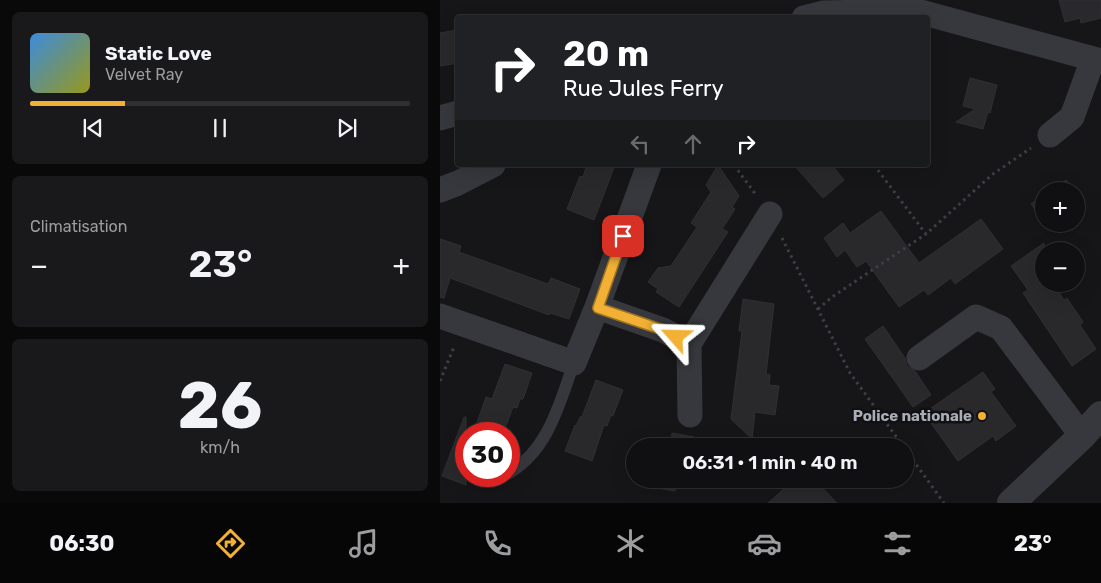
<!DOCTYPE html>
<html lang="fr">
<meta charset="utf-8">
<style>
:root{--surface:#101012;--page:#19191b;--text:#f1f3f6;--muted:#9c9d9f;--line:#303032;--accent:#f2b134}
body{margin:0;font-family:Rubik,sans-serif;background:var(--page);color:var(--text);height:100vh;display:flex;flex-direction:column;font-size:19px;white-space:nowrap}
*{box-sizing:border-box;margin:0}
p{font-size:16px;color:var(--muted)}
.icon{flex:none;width:28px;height:28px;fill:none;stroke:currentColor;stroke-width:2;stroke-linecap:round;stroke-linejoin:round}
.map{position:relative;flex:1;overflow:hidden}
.sheet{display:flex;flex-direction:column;gap:12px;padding:12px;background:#09090a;width:440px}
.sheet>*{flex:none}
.guide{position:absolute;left:15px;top:15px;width:475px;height:152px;border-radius:5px;box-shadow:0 5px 20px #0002,0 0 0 1px var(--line);background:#202124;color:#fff;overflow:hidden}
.fabs{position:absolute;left:595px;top:182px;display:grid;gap:10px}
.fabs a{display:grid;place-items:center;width:50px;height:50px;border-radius:50%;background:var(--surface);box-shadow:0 5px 20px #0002,0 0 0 1px var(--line);font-size:25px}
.speed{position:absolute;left:15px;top:422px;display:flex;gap:10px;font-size:25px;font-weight:700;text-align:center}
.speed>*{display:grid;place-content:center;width:65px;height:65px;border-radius:50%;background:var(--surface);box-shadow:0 5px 20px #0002,0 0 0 1px var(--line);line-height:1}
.speed .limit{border:8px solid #d22;background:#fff;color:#111}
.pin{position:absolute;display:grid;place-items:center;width:42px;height:42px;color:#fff;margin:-21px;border-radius:10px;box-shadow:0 2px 8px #0006}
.me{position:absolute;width:55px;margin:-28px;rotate:295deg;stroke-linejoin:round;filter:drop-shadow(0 0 4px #0008)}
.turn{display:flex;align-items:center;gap:18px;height:105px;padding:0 25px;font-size:22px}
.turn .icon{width:65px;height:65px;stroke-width:2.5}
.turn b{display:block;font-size:35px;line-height:42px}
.lanes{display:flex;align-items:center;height:48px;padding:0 25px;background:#0003;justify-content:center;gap:25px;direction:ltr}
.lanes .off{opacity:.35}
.big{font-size:38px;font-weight:600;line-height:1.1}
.sheet .card{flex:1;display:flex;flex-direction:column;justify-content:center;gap:8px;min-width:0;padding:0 18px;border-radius:8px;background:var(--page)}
.sheet .dial{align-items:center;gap:0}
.dial b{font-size:65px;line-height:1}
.song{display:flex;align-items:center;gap:15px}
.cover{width:60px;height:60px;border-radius:8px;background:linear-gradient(135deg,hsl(210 70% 55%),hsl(60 70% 35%))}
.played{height:5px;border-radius:2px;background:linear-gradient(90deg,var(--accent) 25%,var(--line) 25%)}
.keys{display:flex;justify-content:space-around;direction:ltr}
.heat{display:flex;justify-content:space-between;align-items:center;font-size:28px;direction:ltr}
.trip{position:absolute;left:186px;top:438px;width:288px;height:50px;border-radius:25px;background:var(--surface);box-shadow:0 5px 20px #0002,0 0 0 1px var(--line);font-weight:600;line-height:50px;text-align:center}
.tab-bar{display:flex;height:80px;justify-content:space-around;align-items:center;background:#060607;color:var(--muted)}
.tab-bar .icon{width:35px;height:35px}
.tab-bar .current{color:var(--accent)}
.tab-bar b{font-size:22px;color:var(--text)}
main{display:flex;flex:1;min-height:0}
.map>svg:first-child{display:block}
.building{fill:#29292c;stroke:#303034}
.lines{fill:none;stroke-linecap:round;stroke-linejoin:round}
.path{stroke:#3d3f44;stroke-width:3;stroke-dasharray:2.5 4;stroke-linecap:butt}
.service{stroke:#37383d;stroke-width:12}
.minor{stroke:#37383d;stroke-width:25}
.tertiary{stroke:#37383d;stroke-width:28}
.route-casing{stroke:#9d7322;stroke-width:12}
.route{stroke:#f2b134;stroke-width:9}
.poi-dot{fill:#f2b134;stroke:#111113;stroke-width:2}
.labels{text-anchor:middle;stroke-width:5;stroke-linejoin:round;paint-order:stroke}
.poi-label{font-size:15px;font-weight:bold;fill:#a8adb8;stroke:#111113;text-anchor:end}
</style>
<main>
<section class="sheet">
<div class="card">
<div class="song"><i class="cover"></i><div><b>Static Love</b><p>Velvet Ray</p></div></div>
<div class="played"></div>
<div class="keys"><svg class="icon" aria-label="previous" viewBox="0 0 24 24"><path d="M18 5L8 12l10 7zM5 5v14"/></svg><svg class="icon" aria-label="pause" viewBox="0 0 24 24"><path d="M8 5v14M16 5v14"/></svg><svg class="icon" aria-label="next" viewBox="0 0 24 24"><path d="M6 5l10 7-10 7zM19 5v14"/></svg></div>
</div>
<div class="card"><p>Climatisation</p>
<div class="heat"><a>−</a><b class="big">23°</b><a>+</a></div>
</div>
<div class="card dial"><b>26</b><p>km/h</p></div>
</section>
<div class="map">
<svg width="661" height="503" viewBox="0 0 661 503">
<rect width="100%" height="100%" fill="#161618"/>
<!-- building -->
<path class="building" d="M 619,0 L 661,0 L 661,18 L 641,23 L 640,18 L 625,22 Z
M 18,30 L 18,63 L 0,66 L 0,33 Z
M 530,78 L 557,85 L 550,113 L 548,112 L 543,129 L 516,122 L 535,109 L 523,106 Z
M 147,165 L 175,165 L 154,220 L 127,209 L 140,176 L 143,177 Z
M 278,165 L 299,196 L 292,207 L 295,209 L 282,229 L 288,232 L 239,307 L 216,292 L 218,289 L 208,282 L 218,268 L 231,266 L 257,227 L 251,223 L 271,192 L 266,185 Z
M 354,165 L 392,165 L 404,180 L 383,198 Z
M 626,180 L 635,191 L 610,191 Z
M 636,193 L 643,203 L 636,207 Z
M 604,195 L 604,222 L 591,204 Z
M 441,211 L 479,263 L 541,219 L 563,249 L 515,284 L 511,278 L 488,295 L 484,290 L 459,307 L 426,261 L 417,267 L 405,250 L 397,257 L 384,238 L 403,223 L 410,233 Z
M 0,239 L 21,246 L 19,252 L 69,270 L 108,284 L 111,278 L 140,289 L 129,319 L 110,313 L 109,315 L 10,278 L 4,298 L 0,297 Z
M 604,243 L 604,284 L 614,284 L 624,300 L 627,298 L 643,322 L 640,325 L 656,349 L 632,366 L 583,293 L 588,290 L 571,266 Z
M 303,299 L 334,304 L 326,374 L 330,375 L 329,385 L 339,386 L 335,415 L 315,412 L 312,439 L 291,419 L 302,331 L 299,331 Z
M 443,326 L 465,358 L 467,366 L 475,371 L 491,395 L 473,407 L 425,339 Z
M 65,364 L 92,373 L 83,399 L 80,399 L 77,408 L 73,407 L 63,434 L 33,434 L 46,397 L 52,399 Z
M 543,372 L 555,389 L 551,392 L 576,426 L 556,441 L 553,436 L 518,461 L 484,413 Z
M 156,380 L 183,390 L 173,416 L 171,415 L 167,426 L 164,425 L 152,461 L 125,451 L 135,425 L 136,426 L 140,417 L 142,417 Z
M 24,417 L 26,417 L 26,485 L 2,476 Z
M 232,433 L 254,437 L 253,446 L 257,446 L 211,446 L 211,442 L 231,445 Z
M 219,479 L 237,479 L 235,491 L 217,488 Z
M 355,479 L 374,479 L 397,503 L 328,503 Z"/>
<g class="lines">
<!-- path -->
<path class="path" d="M 294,165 L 316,195
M 434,165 L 486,234 L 553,174 L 591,148
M 342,238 L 410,373 L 463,446
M 378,309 L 392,297 L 486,234
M 0,381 L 14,347
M 465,449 L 504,503"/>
<!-- service -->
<path class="service" d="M 69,473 C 109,449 119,404 134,363"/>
<!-- minor -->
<path class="minor" d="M 364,18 L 384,13 L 477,11 L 661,61
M 0,118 L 18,113
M 610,135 L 632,117 L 653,59
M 0,190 L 18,183 L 53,165
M 157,307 L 223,330 L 249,344 L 250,415
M 0,316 L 134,363 L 157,307 L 209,165
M 249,344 L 330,214
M 479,358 L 536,317 L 561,328 L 642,436"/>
<!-- tertiary -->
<path class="tertiary" d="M 571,503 L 642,436 L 661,415"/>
</g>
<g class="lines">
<defs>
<path id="route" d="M 183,236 L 158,308 L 223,330 L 236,337"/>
</defs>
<!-- route casing -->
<use href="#route" class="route-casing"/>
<!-- route -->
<use href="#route" class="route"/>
</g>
<!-- markers -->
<circle class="poi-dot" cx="542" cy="416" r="5"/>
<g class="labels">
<!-- poi labels -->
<g class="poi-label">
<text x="532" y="421">Police nationale</text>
</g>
</g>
</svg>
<div class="fabs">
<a>+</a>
<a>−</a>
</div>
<div class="speed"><div class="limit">30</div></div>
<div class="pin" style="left:183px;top:236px;background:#d93025"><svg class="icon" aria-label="arrive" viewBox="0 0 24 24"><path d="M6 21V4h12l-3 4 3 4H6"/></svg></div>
<svg class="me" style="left:236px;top:337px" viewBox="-20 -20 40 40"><path d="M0-17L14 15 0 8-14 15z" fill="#f2b134" stroke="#fff" stroke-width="4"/></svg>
<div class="trip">06:31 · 1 min · 40 m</div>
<div class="guide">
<div class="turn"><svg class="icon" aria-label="right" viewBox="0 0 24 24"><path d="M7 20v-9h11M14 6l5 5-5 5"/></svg><div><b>20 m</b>Rue Jules Ferry</div></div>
<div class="lanes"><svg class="icon off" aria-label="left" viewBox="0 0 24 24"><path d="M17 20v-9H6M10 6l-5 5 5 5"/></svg><svg class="icon off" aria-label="ahead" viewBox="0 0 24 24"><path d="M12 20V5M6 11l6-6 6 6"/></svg><svg class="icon" aria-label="right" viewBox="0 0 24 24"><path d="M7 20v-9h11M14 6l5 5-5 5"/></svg></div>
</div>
</div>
</main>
<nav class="tab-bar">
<b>06:30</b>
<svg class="icon current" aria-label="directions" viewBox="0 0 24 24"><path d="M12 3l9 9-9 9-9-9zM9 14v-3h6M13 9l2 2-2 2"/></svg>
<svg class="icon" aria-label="music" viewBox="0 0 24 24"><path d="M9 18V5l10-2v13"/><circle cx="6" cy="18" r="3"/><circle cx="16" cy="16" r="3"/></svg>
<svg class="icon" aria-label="phone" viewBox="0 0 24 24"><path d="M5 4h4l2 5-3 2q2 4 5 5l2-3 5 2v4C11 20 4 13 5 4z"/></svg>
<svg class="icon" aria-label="climate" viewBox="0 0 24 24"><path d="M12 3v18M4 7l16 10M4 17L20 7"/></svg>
<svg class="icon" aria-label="car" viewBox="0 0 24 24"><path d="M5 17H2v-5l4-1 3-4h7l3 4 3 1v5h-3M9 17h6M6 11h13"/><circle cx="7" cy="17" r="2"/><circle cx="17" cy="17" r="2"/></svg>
<svg class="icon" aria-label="filters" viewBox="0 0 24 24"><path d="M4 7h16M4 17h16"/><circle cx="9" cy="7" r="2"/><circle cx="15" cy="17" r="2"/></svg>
<b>23°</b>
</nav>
